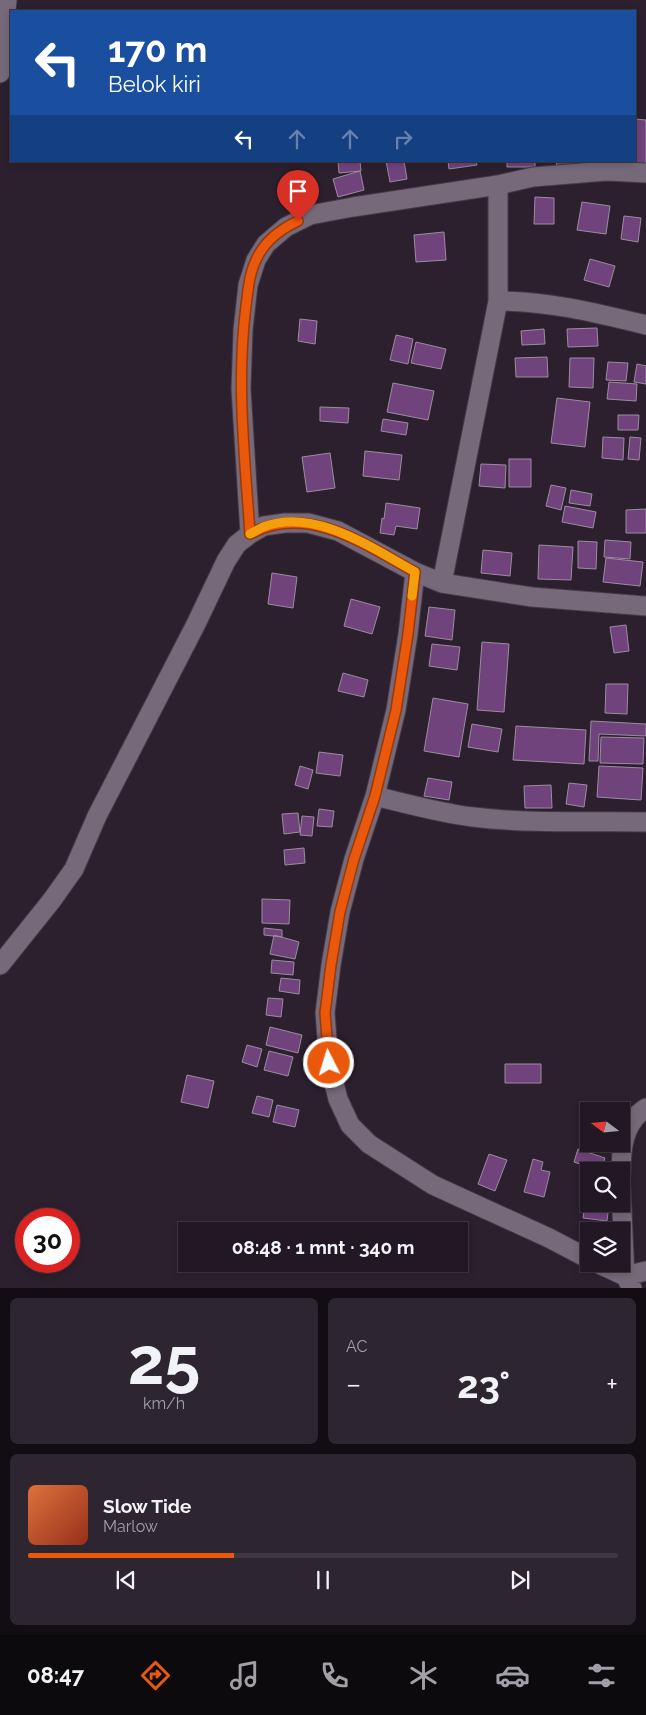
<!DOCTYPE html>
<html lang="id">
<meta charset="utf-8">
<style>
:root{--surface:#211823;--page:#2d2530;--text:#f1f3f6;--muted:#a2a0a6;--line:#3e3741;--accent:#ea580c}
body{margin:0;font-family:Raleway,sans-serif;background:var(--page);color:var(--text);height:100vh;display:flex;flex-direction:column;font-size:19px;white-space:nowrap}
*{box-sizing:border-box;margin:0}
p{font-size:16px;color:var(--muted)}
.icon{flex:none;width:28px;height:28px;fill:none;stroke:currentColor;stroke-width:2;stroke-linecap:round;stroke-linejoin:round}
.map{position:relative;height:1288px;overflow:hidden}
.details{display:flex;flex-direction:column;gap:10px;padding:10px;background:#120d13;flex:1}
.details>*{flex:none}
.guide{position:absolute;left:10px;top:10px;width:626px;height:152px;border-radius:0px;box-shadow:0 2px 8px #0003,0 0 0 1px var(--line);background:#1a4fa0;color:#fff;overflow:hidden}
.needle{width:32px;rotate:286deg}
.tools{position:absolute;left:580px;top:1102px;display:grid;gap:10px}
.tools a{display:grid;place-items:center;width:50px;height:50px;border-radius:0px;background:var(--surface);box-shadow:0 2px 8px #0003,0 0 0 1px var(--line);font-size:25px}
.speed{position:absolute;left:15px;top:1208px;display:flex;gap:10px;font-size:25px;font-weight:700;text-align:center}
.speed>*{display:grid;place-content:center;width:65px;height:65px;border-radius:50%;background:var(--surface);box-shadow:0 2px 8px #0003,0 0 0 1px var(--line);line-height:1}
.speed .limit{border:8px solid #d22;background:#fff;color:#111}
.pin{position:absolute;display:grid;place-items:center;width:42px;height:42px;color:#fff;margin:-51px -21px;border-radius:50% 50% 50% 0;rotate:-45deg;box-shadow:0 0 5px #0007}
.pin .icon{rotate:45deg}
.me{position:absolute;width:55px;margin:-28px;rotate:355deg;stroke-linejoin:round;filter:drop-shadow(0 0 4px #0008)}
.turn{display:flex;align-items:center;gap:18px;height:105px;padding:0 15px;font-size:22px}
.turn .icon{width:65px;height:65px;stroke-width:2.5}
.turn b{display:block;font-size:35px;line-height:42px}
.lanes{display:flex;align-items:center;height:48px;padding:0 15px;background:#0003;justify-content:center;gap:25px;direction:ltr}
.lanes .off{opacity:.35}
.big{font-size:38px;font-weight:700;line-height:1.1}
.details .tile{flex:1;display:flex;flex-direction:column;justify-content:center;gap:8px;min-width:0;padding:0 18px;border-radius:8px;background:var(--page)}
.details .dial{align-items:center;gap:0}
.dial b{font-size:65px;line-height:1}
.song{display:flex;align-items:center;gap:15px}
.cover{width:60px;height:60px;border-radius:8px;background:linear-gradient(135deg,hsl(20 70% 55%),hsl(10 70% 35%))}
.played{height:5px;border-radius:2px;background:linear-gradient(90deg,var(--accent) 35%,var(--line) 35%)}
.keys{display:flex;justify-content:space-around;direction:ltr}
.heat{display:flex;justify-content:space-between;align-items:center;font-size:28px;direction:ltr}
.details .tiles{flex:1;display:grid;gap:10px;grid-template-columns:1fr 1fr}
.tile:last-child{grid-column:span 2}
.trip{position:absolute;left:178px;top:1222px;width:290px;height:50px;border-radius:0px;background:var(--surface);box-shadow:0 2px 8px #0003,0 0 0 1px var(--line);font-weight:700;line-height:50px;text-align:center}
.menu{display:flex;height:80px;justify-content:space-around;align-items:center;background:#0d0a0e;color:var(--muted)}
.menu .icon{width:35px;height:35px}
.menu .selected{color:var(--accent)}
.menu b{font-size:22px;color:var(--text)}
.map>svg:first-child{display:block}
.building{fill:#71437d;stroke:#9b8c9f}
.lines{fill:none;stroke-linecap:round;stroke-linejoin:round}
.minor-casing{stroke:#443b47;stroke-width:21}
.minor{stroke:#76697a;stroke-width:19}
.route-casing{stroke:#983908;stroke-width:12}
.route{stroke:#ea580c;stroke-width:9}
.slow{stroke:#f59e0b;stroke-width:9}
</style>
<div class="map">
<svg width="646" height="1288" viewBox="0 0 646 1288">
<rect width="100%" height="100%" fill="#2c202f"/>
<!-- building -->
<path class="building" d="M 635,119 L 646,120 L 646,167 L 629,165 L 630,161 L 635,161 Z
M 338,161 L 360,161 L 361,171 L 339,173 Z
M 386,161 L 404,161 L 407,179 L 390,182 Z
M 448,161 L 476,161 L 477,165 L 449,169 Z
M 507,161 L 535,161 L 535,167 L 507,167 Z
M 557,161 L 582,161 L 581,170 L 556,168 Z
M 360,171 L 364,190 L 338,197 L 333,179 Z
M 535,197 L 554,198 L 554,224 L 534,224 Z
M 582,202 L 610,206 L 606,234 L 577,230 Z
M 624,216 L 641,218 L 638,242 L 621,239 Z
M 444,232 L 446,260 L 416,262 L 414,235 Z
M 590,259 L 615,266 L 609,287 L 584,280 Z
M 300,319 L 317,321 L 315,344 L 298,341 Z
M 597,328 L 598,346 L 568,347 L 567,329 Z
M 544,329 L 545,344 L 522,345 L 521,331 Z
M 396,335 L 413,339 L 408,364 L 390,360 Z
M 416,342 L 446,349 L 441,369 L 411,363 Z
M 547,357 L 548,377 L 516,377 L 515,358 Z
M 570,358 L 594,358 L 593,388 L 569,387 Z
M 608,362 L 628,363 L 626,381 L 606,380 Z
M 637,364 L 646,366 L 646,384 L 634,382 Z
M 609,382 L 637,384 L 636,401 L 607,399 Z
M 393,383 L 434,391 L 428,420 L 387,412 Z
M 557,398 L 590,402 L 585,447 L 551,443 Z
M 320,407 L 349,408 L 348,423 L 320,421 Z
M 618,415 L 639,415 L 638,430 L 618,430 Z
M 383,419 L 408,423 L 406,435 L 381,431 Z
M 603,437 L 624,438 L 623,460 L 602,458 Z
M 630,437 L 641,438 L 639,460 L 628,459 Z
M 365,451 L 402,455 L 399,480 L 363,476 Z
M 330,453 L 335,488 L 307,492 L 302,457 Z
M 509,459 L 531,459 L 531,487 L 509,487 Z
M 481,464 L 506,465 L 505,488 L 479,486 Z
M 551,485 L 566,488 L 561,510 L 546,506 Z
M 571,490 L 592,494 L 590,506 L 569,503 Z
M 386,503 L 420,508 L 417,529 L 396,526 L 394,535 L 380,533 L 382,518 L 384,519 Z
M 565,506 L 596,512 L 593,528 L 562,522 Z
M 646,509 L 646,533 L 626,533 L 626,510 Z
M 605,540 L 631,542 L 630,559 L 604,557 Z
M 578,541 L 597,542 L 596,569 L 578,568 Z
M 539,545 L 573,547 L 571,580 L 538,579 Z
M 483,550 L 512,553 L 510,576 L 481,573 Z
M 606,558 L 643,562 L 640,586 L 603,582 Z
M 272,573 L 297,577 L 293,608 L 268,604 Z
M 351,599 L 380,607 L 372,634 L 344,626 Z
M 429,607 L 455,610 L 452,640 L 425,636 Z
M 626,625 L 629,651 L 614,653 L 610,627 Z
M 482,642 L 509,644 L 504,712 L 477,710 Z
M 432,644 L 460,647 L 457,670 L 429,666 Z
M 343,673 L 368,680 L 364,697 L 338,691 Z
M 606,684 L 628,684 L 627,714 L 605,713 Z
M 433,698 L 468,704 L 459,757 L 424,751 Z
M 591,721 L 646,724 L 646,736 L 599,734 L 598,761 L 589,761 Z
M 472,724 L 502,729 L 498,752 L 468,747 Z
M 516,726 L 586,730 L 584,764 L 513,760 Z
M 601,737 L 644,738 L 643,764 L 600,763 Z
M 319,752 L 343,755 L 340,776 L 316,773 Z
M 300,766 L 313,770 L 308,789 L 295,785 Z
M 599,766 L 643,768 L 641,800 L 597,797 Z
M 428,778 L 452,782 L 449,800 L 424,796 Z
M 569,783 L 587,785 L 584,807 L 566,804 Z
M 551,785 L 552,808 L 525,808 L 524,786 Z
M 319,809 L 334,811 L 332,827 L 317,826 Z
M 298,813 L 300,832 L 284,834 L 282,814 Z
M 302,816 L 314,817 L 312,836 L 300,835 Z
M 304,848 L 305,863 L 285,865 L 284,850 Z
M 262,899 L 290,900 L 289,924 L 262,923 Z
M 264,928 L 282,930 L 282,937 L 264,935 Z
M 274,935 L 299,942 L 295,959 L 270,954 Z
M 272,960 L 294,962 L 293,975 L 271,973 Z
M 281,978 L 300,980 L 299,994 L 279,991 Z
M 268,998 L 283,999 L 281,1017 L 266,1015 Z
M 270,1027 L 302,1035 L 298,1053 L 266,1045 Z
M 247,1045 L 262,1049 L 257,1067 L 242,1062 Z
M 269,1051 L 293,1057 L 288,1076 L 264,1070 Z
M 505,1064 L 541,1064 L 541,1083 L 505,1083 Z
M 187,1075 L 214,1081 L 208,1108 L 181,1102 Z
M 257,1096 L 273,1100 L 269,1117 L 252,1113 Z
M 277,1105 L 299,1110 L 295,1127 L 273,1122 Z
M 578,1149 L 605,1158 L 601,1171 L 574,1162 Z
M 489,1154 L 507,1160 L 495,1191 L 478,1184 Z
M 533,1159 L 543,1162 L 541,1170 L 550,1172 L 544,1197 L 524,1192 Z
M 587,1191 L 589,1191 L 589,1204 L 609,1204 L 607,1221 L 583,1218 Z"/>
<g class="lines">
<defs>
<path id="minor" d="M 0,73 L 7,0
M 498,301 C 549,301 597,313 646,325
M 250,534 L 241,389 L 243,330 L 248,285 L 256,260 L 266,244 L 286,227 L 310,215 L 353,207 L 498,185 L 533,177 L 607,171 L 646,173
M 415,572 L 408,634 L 396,710 L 375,796 L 354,859 L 340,912 L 331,965 L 325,1013 L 329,1063 L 338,1099 L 350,1125 L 369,1144 L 433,1185 L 549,1238 L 589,1259
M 442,583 L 498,301 L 498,185
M 375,796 C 408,804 440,813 473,817 C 530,824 589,821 646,822
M 0,965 L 52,900 L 74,869 L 97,816 L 196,624 L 226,561 L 237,544 L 250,534 L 264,526 L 285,523 L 308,523 L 338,531 L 415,572 L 442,583 L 532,597 L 646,606
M 621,1174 C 621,1149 623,1123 646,1108
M 599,1264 L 625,1276 L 621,1190
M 632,1288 L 625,1276 L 646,1271"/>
</defs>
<!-- minor casing -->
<use href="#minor" class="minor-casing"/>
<!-- minor -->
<use href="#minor" class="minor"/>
</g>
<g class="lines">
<defs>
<path id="route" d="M 298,221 C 281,229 265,241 257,258 C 249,273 248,291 246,306 C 236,382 245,459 250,534 C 308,503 364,544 415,572 L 408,634 L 396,710 L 375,796 L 354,859 L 340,912 L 331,965 L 325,1013 L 329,1063"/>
</defs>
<!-- route casing -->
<use href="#route" class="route-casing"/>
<!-- route -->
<use href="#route" class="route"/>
<!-- slow -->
<path class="slow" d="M 250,534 C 254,532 259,529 263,527 C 314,507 372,548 415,572 L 412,596"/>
</g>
</svg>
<div class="tools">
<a><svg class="needle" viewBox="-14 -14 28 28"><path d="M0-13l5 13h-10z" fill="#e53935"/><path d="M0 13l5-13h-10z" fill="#a2a0a6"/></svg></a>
<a><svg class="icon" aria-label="search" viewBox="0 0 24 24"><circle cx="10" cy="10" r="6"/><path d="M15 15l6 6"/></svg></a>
<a><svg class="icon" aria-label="layers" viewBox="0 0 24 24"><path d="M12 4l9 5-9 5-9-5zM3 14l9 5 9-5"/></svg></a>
</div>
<div class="speed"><div class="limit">30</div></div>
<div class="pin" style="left:298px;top:221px;background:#d93025"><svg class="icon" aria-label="arrive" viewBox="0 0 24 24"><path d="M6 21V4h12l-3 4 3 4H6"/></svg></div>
<svg class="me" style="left:329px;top:1063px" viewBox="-20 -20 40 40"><circle r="17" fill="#ea580c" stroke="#fff" stroke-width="3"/><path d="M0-11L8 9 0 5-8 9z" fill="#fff"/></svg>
<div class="trip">08:48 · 1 mnt · 340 m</div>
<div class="guide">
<div class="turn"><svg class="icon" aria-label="left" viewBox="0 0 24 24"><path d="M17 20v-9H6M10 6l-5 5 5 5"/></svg><div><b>170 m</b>Belok kiri</div></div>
<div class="lanes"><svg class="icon" aria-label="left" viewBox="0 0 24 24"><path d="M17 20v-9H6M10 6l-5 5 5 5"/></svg><svg class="icon off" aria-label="ahead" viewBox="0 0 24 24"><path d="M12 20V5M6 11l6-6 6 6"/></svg><svg class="icon off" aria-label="ahead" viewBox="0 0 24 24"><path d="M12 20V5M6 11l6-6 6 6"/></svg><svg class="icon off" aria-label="right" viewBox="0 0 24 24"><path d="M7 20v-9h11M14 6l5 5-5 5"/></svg></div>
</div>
</div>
<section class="details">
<div class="tiles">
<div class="tile dial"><b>25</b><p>km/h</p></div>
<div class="tile"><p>AC</p>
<div class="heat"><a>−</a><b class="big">23°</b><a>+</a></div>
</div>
<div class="tile">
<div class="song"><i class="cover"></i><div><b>Slow Tide</b><p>Marlow</p></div></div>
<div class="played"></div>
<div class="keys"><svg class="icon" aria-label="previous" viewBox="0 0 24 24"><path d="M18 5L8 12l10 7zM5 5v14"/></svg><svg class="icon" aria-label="pause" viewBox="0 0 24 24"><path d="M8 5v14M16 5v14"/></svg><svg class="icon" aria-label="next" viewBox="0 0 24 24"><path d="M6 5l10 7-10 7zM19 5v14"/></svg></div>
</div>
</div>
</section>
<nav class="menu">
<b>08:47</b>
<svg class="icon selected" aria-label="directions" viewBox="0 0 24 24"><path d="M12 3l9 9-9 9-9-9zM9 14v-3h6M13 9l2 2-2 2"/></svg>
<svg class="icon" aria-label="music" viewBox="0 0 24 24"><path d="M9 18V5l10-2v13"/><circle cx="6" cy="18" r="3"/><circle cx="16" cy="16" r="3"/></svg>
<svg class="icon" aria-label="phone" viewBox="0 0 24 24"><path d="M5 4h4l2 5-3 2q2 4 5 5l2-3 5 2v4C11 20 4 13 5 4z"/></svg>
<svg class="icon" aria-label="climate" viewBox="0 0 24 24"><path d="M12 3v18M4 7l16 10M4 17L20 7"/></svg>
<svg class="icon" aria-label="car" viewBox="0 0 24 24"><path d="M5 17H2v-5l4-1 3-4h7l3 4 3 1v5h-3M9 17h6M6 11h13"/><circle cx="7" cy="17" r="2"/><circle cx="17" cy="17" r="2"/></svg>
<svg class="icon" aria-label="filters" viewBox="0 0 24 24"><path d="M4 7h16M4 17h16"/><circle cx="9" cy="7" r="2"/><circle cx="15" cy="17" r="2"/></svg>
</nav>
